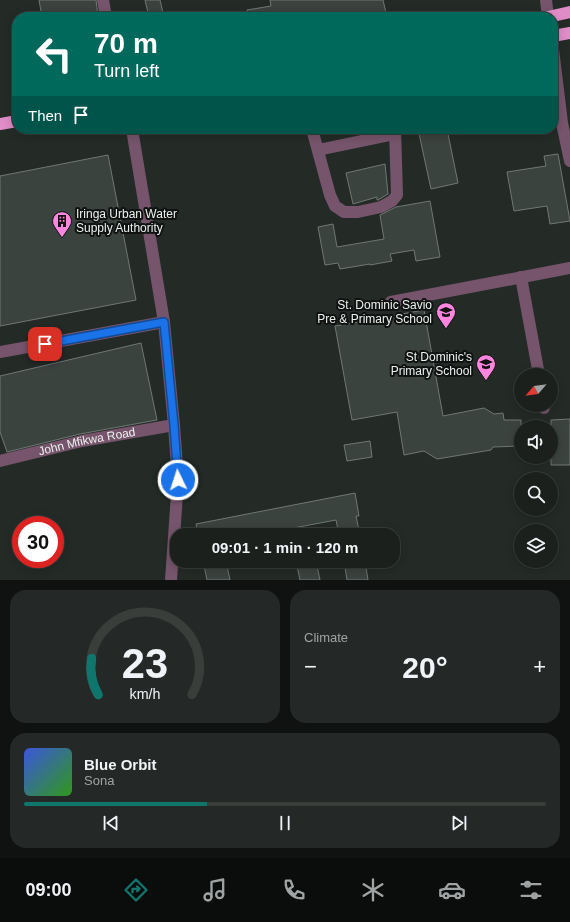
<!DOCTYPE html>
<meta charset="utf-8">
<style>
:root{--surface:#1b201d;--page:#242826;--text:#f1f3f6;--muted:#a0a3a4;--line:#393e3b;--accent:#0f766e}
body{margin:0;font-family:Helvetica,sans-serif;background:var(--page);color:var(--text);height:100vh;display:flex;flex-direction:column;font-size:15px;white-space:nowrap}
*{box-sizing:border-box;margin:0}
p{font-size:13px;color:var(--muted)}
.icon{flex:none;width:22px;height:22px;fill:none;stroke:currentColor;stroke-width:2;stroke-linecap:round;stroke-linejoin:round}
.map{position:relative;height:580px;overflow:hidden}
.side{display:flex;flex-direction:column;gap:10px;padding:10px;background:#0f1210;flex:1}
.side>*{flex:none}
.top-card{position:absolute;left:12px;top:12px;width:546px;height:122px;border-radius:16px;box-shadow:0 2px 10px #0003,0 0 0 1px var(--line);background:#00695c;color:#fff;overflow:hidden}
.needle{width:26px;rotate:242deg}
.buttons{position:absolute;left:514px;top:368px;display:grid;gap:8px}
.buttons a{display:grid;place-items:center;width:44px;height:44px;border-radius:50%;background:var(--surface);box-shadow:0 2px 10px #0003,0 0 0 1px var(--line);font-size:20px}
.speed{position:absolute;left:12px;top:516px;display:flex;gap:8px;font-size:20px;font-weight:700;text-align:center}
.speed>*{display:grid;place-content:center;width:52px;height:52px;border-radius:50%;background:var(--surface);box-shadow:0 2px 10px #0003,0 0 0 1px var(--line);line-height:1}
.speed .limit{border:6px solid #d22;background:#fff;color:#111}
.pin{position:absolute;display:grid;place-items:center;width:34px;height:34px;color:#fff;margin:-17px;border-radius:8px;box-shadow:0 2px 6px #0006}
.me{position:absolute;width:44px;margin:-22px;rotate:356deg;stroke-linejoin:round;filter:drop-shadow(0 0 3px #0008)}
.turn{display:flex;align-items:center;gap:14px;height:84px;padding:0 16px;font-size:18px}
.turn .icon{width:52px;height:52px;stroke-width:2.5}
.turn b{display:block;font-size:28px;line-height:34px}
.then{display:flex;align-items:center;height:38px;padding:0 16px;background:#0003;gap:8px;font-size:15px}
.big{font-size:30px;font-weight:800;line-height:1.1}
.side .tile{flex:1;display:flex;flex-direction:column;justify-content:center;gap:6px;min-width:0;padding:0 14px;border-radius:16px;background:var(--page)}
.side .dial{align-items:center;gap:0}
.dial svg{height:104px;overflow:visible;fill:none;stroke:var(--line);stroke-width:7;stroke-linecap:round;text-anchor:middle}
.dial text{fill:var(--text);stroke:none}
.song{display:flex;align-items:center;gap:12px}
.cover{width:48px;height:48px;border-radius:6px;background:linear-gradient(135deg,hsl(230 70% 55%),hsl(110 70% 35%))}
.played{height:4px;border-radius:2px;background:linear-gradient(90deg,var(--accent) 35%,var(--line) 35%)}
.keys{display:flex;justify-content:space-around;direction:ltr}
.heat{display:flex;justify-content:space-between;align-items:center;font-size:22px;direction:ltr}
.side .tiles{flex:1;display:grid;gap:10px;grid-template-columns:1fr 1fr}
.tile:last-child{grid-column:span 2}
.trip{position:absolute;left:170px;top:528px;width:230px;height:40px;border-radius:16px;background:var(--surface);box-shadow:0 2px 10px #0003,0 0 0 1px var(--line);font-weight:800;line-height:40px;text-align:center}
.dock{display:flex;height:64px;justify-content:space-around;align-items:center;background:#0b0d0c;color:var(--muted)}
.dock .icon{width:28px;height:28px}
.dock .on{color:var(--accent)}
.dock b{font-size:18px;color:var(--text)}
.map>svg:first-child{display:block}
.building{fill:#3b433f;stroke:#6f7873}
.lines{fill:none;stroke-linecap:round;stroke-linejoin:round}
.minor{stroke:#76546b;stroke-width:12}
.highway{stroke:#df8cc7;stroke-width:12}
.route-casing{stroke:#114b97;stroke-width:10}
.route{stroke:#1a73e8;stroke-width:7}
.labels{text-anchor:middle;stroke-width:4;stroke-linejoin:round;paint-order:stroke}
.poi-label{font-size:12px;fill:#ecf1ee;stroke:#0f1211;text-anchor:end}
.street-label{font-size:12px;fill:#ecf1ee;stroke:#0f1211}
</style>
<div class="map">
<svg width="570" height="580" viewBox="0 0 570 580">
<rect width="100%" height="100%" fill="#242b27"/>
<!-- building -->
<path class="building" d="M 39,0 L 96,0 L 98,17 L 42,17 Z
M 145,0 L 160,0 L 164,17 L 149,17 Z
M 270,0 L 383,0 L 387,17 L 248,17 L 247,10 L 271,6 Z
M 418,129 L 447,129 L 458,183 L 431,189 Z
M 558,154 L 570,221 L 550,224 L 547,206 L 514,211 L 507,172 L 546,166 L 544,156 Z
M 108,155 L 136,300 L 0,326 L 0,176 Z
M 385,164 L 388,194 L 378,200 L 377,200 L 377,197 L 353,204 L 346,173 Z
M 430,201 L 440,257 L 416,261 L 414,250 L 390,254 L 392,261 L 370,265 L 370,264 L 340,269 L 338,263 L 325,265 L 318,227 L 333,224 L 337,247 L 384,239 L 380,215 L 396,207 Z
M 424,310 L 443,416 L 484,408 L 494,414 L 503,413 L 504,420 L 521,420 L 521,446 L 493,447 L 491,450 L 437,459 L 424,451 L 404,455 L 397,412 L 352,420 L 335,326 Z
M 141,343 L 157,420 L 80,434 L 7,452 L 0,432 L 0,376 Z
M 570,419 L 570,465 L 551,465 L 551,420 Z
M 370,441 L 372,457 L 347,461 L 344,445 Z
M 355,493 L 359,516 L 356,516 L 360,535 L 339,535 L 336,520 L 256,535 L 198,535 L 196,524 Z
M 203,561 L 226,561 L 230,580 L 207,580 Z
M 296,561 L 316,561 L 320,580 L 300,580 Z
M 344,561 L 365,561 L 368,580 L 347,580 Z"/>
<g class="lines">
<!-- minor -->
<g class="minor">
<path d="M 103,0 L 106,17"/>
<path d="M 546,0 L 548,17"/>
<path d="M 553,49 L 562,123 L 570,161"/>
<path d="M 132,129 L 164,322 L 174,425 L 178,480 L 171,580"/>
<path d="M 312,129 L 330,195 L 335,206 L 344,212 L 358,212 L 381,207 L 392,201 L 397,195 L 395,129"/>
<path d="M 318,150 L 395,134"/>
<path d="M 521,277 L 539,375"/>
<path d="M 391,302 L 570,268"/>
<path d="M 0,352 L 164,322"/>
<path d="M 544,405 L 544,408"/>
<path id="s1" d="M 0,461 L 82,441 L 174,425"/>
</g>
<!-- highway -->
<path class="highway" d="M 548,17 L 570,12
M 553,36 L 570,33
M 0,124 L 17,121"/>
</g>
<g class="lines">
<defs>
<path id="route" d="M 45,344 L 164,322 L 174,425 L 178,480"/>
</defs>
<!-- route casing -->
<use href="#route" class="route-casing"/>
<!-- route -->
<use href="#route" class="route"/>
</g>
<!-- icons -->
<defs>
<symbol id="building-pin" viewBox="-11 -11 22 30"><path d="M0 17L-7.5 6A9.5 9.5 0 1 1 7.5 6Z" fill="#ff85df" stroke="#0f1211"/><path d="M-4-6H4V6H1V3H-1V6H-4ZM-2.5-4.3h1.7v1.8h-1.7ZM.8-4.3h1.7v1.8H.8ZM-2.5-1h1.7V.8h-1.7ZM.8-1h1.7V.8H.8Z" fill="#111"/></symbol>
<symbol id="school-pin" viewBox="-11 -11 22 30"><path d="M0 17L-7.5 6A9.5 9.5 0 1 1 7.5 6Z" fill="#ff85df" stroke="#0f1211"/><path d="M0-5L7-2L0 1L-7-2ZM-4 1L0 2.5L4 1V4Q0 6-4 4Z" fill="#111"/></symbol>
</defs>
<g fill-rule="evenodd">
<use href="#building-pin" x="51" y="210" width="22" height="30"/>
<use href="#school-pin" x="435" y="301" width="22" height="30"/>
<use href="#school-pin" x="475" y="353" width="22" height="30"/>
</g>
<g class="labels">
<!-- poi labels -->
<g class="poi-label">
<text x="76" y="218" text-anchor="start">Iringa Urban Water<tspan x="76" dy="14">Supply Authority</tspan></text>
<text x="432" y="309">St. Dominic Savio<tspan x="432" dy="14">Pre &amp; Primary School</tspan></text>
<text x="472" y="361">St Dominic's<tspan x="472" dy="14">Primary School</tspan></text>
</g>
<!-- street labels -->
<g class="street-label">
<text dy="4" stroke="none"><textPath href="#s1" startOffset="89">John Mfikwa Road</textPath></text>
</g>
</g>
</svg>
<div class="buttons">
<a><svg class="needle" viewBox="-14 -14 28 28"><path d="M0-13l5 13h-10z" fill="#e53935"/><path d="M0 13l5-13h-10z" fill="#a0a3a4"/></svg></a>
<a><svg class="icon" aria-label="sound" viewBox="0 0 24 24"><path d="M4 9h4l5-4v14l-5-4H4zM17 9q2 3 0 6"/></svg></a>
<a><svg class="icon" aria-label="search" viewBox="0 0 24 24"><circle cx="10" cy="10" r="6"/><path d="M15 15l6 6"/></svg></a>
<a><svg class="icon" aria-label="layers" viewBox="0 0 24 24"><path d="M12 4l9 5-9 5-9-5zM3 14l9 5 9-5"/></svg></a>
</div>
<div class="speed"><div class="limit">30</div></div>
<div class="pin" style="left:45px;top:344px;background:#d93025"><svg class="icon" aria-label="arrive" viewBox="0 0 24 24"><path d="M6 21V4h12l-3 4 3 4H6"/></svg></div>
<svg class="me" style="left:178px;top:480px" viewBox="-20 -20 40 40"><circle r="17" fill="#1a73e8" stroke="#fff" stroke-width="3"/><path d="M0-11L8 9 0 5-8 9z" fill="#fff"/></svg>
<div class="trip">09:01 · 1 min · 120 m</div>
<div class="top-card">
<div class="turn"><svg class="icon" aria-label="left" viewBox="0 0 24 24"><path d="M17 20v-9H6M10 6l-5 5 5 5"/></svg><div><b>70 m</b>Turn left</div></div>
<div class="then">Then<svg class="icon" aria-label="arrive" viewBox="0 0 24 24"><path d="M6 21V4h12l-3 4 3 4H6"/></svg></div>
</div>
</div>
<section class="side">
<div class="tiles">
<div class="tile dial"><svg viewBox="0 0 100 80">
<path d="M14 69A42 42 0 1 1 86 69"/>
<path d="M14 69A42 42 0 0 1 9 41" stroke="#0f766e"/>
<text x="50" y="56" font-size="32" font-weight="700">23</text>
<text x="50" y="72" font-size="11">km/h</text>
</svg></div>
<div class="tile"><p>Climate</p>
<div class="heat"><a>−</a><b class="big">20°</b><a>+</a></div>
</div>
<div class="tile">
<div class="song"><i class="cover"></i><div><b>Blue Orbit</b><p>Sona</p></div></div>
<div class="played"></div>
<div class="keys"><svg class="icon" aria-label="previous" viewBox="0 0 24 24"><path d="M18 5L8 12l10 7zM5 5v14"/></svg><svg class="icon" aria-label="pause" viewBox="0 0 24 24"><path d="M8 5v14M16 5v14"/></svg><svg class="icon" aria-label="next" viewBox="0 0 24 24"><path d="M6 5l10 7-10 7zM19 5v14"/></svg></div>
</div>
</div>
</section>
<nav class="dock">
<b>09:00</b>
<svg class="icon on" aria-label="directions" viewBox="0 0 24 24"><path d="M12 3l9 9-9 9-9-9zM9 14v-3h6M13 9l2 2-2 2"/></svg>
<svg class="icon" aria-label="music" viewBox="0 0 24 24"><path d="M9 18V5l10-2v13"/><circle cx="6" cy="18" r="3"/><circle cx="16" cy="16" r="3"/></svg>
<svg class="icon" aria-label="phone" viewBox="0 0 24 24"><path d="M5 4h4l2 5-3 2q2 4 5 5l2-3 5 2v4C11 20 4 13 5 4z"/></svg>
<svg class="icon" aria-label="climate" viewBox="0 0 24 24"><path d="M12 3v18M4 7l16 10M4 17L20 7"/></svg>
<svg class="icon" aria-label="car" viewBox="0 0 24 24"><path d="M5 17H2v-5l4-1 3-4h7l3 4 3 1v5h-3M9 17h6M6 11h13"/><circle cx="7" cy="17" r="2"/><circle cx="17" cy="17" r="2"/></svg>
<svg class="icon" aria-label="filters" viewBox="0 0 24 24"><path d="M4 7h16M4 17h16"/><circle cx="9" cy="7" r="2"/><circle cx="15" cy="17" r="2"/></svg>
</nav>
